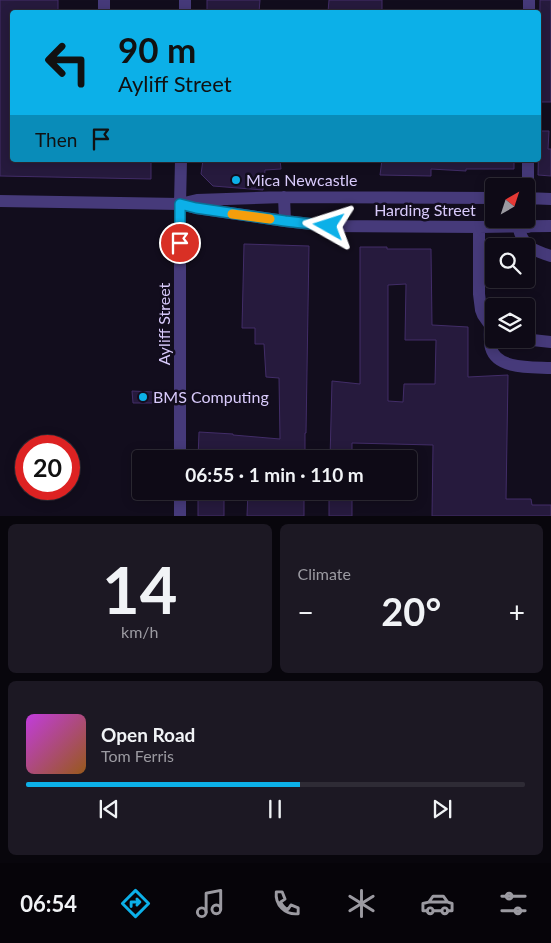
<!DOCTYPE html>
<meta charset="utf-8">
<style>
:root{--surface:#0e0a16;--page:#1c1823;--text:#f1f3f6;--muted:#9b9aa1;--line:#2e2b35;--accent:#0cb0e8}
body{margin:0;font-family:Lato,sans-serif;background:var(--page);color:var(--text);height:100vh;display:flex;flex-direction:column;font-size:19px;white-space:nowrap}
*{box-sizing:border-box;margin:0}
p{font-size:16px;color:var(--muted)}
.icon{flex:none;width:28px;height:28px;fill:none;stroke:currentColor;stroke-width:2;stroke-linecap:round;stroke-linejoin:round}
.map{position:relative;height:516px;overflow:hidden}
.panel{display:flex;flex-direction:column;gap:8px;padding:8px;background:#08060c;flex:1}
.panel>*{flex:none}
.hud{position:absolute;left:10px;top:10px;width:531px;height:152px;border-radius:5px;box-shadow:0 2px 12px #0003,0 0 0 1px var(--line);background:#0cb0e8;color:#111;overflow:hidden}
.needle{width:32px;rotate:39deg}
.buttons{position:absolute;left:485px;top:178px;display:grid;gap:10px}
.buttons a{display:grid;place-items:center;width:50px;height:50px;border-radius:5px;background:var(--surface);box-shadow:0 2px 12px #0003,0 0 0 1px var(--line);font-size:25px}
.speed{position:absolute;left:15px;top:435px;display:flex;gap:10px;font-size:25px;font-weight:700;text-align:center}
.speed>*{display:grid;place-content:center;width:65px;height:65px;border-radius:50%;background:var(--surface);box-shadow:0 2px 12px #0003,0 0 0 1px var(--line);line-height:1}
.speed .limit{border:8px solid #d22;background:#fff;color:#111}
.pin{position:absolute;display:grid;place-items:center;width:42px;height:42px;color:#fff;margin:-21px;border:2px solid #fff;border-radius:50%;box-shadow:0 1px 5px #0007}
.me{position:absolute;width:55px;margin:-28px;rotate:276deg;stroke-linejoin:round;filter:drop-shadow(0 0 4px #0008)}
.turn{display:flex;align-items:center;gap:18px;height:105px;padding:0 25px;font-size:22px}
.turn .icon{width:65px;height:65px;stroke-width:2.5}
.turn b{display:block;font-size:35px;line-height:42px}
.then{display:flex;align-items:center;height:48px;padding:0 25px;background:#0003;gap:10px;font-size:19px}
.big{font-size:38px;font-weight:700;line-height:1.1}
.panel .widget{flex:1;display:flex;flex-direction:column;justify-content:center;gap:8px;min-width:0;padding:0 18px;border-radius:8px;background:var(--page)}
.panel .dial{align-items:center;gap:0}
.dial b{font-size:65px;line-height:1}
.song{display:flex;align-items:center;gap:15px}
.cover{width:60px;height:60px;border-radius:8px;background:linear-gradient(135deg,hsl(290 70% 55%),hsl(30 70% 35%))}
.played{height:5px;border-radius:2px;background:linear-gradient(90deg,var(--accent) 55%,var(--line) 55%)}
.keys{display:flex;justify-content:space-around;direction:ltr}
.heat{display:flex;justify-content:space-between;align-items:center;font-size:28px;direction:ltr}
.panel .tiles{flex:1;display:grid;gap:8px;grid-template-columns:1fr 1fr}
.widget:last-child{grid-column:span 2}
.trip{position:absolute;left:132px;top:450px;width:285px;height:50px;border-radius:5px;background:var(--surface);box-shadow:0 2px 12px #0003,0 0 0 1px var(--line);font-weight:700;line-height:50px;text-align:center}
.tabs{display:flex;height:80px;justify-content:space-around;align-items:center;background:#060409;color:var(--muted)}
.tabs .icon{width:35px;height:35px}
.tabs .current{color:var(--accent)}
.tabs b{font-size:22px;color:var(--text)}
.map>svg:first-child{display:block}
.building{fill:#261a3d;stroke:#422d68;fill-rule:evenodd}
.lines{fill:none;stroke-linecap:round;stroke-linejoin:round}
.minor{stroke:#463a7a;stroke-width:12}
.route-casing{stroke:#087297;stroke-width:12}
.route{stroke:#0cb0e8;stroke-width:9}
.slow{stroke:#f59e0b;stroke-width:9}
.poi-dot{fill:#0cb0e8;stroke:#120d1d;stroke-width:2}
.labels{text-anchor:middle;stroke-width:5;stroke-linejoin:round;paint-order:stroke}
.poi-label{font-size:16px;fill:#d9cbfc;stroke:#120d1d;text-anchor:start}
.street-label{font-size:16px;fill:#d9cbfc;stroke:#120d1d}
</style>
<div class="map">
<svg width="551" height="516" viewBox="0 0 551 516">
<rect width="100%" height="100%" fill="#120d1d"/>
<!-- building -->
<path class="building" d="M 0,0 L 58,0 L 58,12 L 12,12 L 12,160 L 151,160 L 151,179 L 0,176 Z
M 207,0 L 260,0 L 259,12 L 207,11 Z
M 329,0 L 382,0 L 382,12 L 328,12 Z
M 540,0 L 551,0 L 551,102 L 539,102 Z
M 539,131 L 549,131 L 548,149 L 551,149 L 551,176 L 538,175 Z
M 203,160 L 280,160 L 281,169 L 265,170 L 263,190 L 213,186 L 201,174 Z
M 382,160 L 514,160 L 514,169 L 466,169 L 466,171 L 431,169 L 431,176 L 380,175 Z
M 244,244 L 309,246 L 306,433 L 305,433 L 305,459 L 248,459 L 248,458 L 198,459 L 199,432 L 233,434 L 233,435 L 280,439 L 279,378 L 266,377 L 264,344 L 255,344 L 255,328 L 242,328 Z
M 360,247 L 387,247 L 387,249 L 431,249 L 432,325 L 468,327 L 468,377 L 508,375 L 506,499 L 531,499 L 532,505 L 551,505 L 551,516 L 432,516 L 433,445 L 352,443 L 352,459 L 330,459 L 332,381 L 360,384 ZM 406,284 L 405,340 L 436,340 L 435,384 L 404,384 L 403,402 L 388,401 L 388,285 Z
M 132,391 L 153,392 L 154,403 L 133,403 Z
M 198,491 L 224,491 L 224,516 L 198,516 Z
M 248,491 L 304,491 L 304,516 L 247,516 Z
M 329,491 L 352,491 L 352,516 L 329,516 Z"/>
<g class="lines">
<!-- minor -->
<path class="minor" d="M 104,0 L 104,12
M 185,12 L 185,0
M 529,12 L 529,0
M 528,160 L 528,227
M 284,197 L 285,221
M 526,198 L 551,199
M 0,201 L 180,204 L 197,200 L 284,197 L 494,198
M 185,205 L 196,208 L 285,221 L 329,226 L 479,227 L 551,226
M 518,226 C 523,247 532,250 551,256
M 479,227 L 479,294 L 481,310 L 483,315 L 490,325 L 494,326
M 490,325 C 490,332 489,342 491,348 C 497,370 533,367 551,368
M 523,339 L 551,342
M 180,459 L 180,204 L 181,160
M 180,516 L 180,491"/>
</g>
<g class="lines">
<defs>
<path id="route" d="M 180,243 L 180,204 L 196,208 L 285,221 L 329,226"/>
</defs>
<!-- route casing -->
<use href="#route" class="route-casing"/>
<!-- route -->
<use href="#route" class="route"/>
<!-- slow -->
<path class="slow" d="M 232,214 L 270,219"/>
</g>
<!-- markers -->
<g class="poi-dot">
<circle cx="236" cy="180" r="5"/>
<circle cx="143" cy="397" r="5"/>
</g>
<g class="labels">
<!-- poi labels -->
<g class="poi-label">
<text x="246" y="186">Mica Newcastle</text>
<text x="153" y="403">BMS Computing</text>
</g>
<!-- street labels -->
<g class="street-label">
<text x="425" y="216">Harding Street</text>
<text transform="translate(164 324) rotate(-90)" y="6">Ayliff Street</text>
</g>
</g>
</svg>
<div class="buttons">
<a><svg class="needle" viewBox="-14 -14 28 28"><path d="M0-13l5 13h-10z" fill="#e53935"/><path d="M0 13l5-13h-10z" fill="#9b9aa1"/></svg></a>
<a><svg class="icon" aria-label="search" viewBox="0 0 24 24"><circle cx="10" cy="10" r="6"/><path d="M15 15l6 6"/></svg></a>
<a><svg class="icon" aria-label="layers" viewBox="0 0 24 24"><path d="M12 4l9 5-9 5-9-5zM3 14l9 5 9-5"/></svg></a>
</div>
<div class="speed"><div class="limit">20</div></div>
<div class="pin" style="left:180px;top:243px;background:#d93025"><svg class="icon" aria-label="arrive" viewBox="0 0 24 24"><path d="M6 21V4h12l-3 4 3 4H6"/></svg></div>
<svg class="me" style="left:329px;top:226px" viewBox="-20 -20 40 40"><path d="M0-17L14 15 0 8-14 15z" fill="#0cb0e8" stroke="#fff" stroke-width="4"/></svg>
<div class="trip">06:55 · 1 min · 110 m</div>
<div class="hud">
<div class="turn"><svg class="icon" aria-label="left" viewBox="0 0 24 24"><path d="M17 20v-9H6M10 6l-5 5 5 5"/></svg><div><b>90 m</b>Ayliff Street</div></div>
<div class="then">Then<svg class="icon" aria-label="arrive" viewBox="0 0 24 24"><path d="M6 21V4h12l-3 4 3 4H6"/></svg></div>
</div>
</div>
<section class="panel">
<div class="tiles">
<div class="widget dial"><b>14</b><p>km/h</p></div>
<div class="widget"><p>Climate</p>
<div class="heat"><a>−</a><b class="big">20°</b><a>+</a></div>
</div>
<div class="widget">
<div class="song"><i class="cover"></i><div><b>Open Road</b><p>Tom Ferris</p></div></div>
<div class="played"></div>
<div class="keys"><svg class="icon" aria-label="previous" viewBox="0 0 24 24"><path d="M18 5L8 12l10 7zM5 5v14"/></svg><svg class="icon" aria-label="pause" viewBox="0 0 24 24"><path d="M8 5v14M16 5v14"/></svg><svg class="icon" aria-label="next" viewBox="0 0 24 24"><path d="M6 5l10 7-10 7zM19 5v14"/></svg></div>
</div>
</div>
</section>
<nav class="tabs">
<b>06:54</b>
<svg class="icon current" aria-label="directions" viewBox="0 0 24 24"><path d="M12 3l9 9-9 9-9-9zM9 14v-3h6M13 9l2 2-2 2"/></svg>
<svg class="icon" aria-label="music" viewBox="0 0 24 24"><path d="M9 18V5l10-2v13"/><circle cx="6" cy="18" r="3"/><circle cx="16" cy="16" r="3"/></svg>
<svg class="icon" aria-label="phone" viewBox="0 0 24 24"><path d="M5 4h4l2 5-3 2q2 4 5 5l2-3 5 2v4C11 20 4 13 5 4z"/></svg>
<svg class="icon" aria-label="climate" viewBox="0 0 24 24"><path d="M12 3v18M4 7l16 10M4 17L20 7"/></svg>
<svg class="icon" aria-label="car" viewBox="0 0 24 24"><path d="M5 17H2v-5l4-1 3-4h7l3 4 3 1v5h-3M9 17h6M6 11h13"/><circle cx="7" cy="17" r="2"/><circle cx="17" cy="17" r="2"/></svg>
<svg class="icon" aria-label="filters" viewBox="0 0 24 24"><path d="M4 7h16M4 17h16"/><circle cx="9" cy="7" r="2"/><circle cx="15" cy="17" r="2"/></svg>
</nav>
